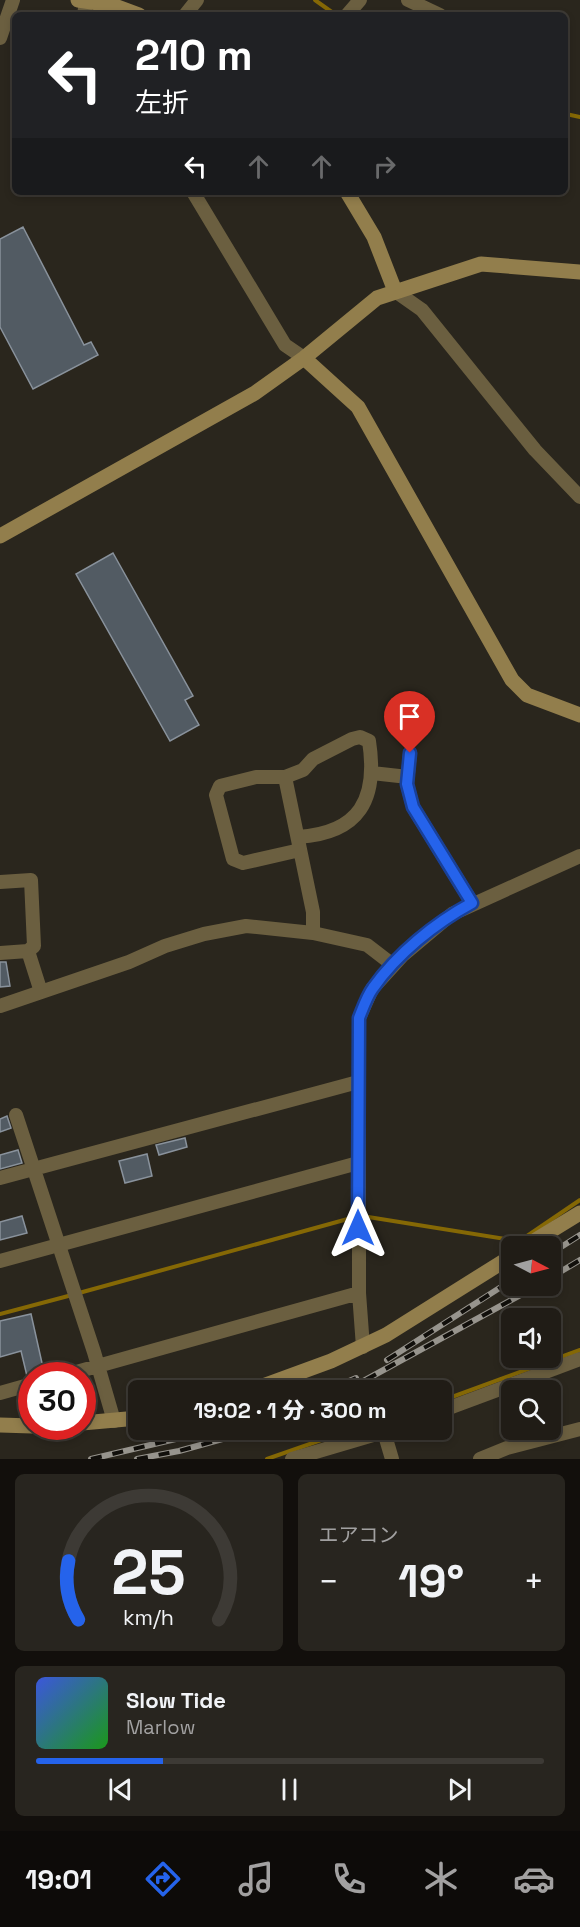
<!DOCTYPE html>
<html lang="ja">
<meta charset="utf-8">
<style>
:root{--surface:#201c16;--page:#28251f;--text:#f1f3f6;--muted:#a2a1a1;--line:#3d3a35;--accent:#2563eb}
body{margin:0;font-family:"Space Grotesk","Noto Sans JP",sans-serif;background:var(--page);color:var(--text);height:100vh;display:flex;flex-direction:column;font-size:22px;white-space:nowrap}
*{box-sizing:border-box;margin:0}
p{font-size:20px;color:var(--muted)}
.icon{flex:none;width:33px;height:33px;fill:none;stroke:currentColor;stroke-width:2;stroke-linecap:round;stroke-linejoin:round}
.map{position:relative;height:1459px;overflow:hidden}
.details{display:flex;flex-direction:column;gap:15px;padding:15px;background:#120f0c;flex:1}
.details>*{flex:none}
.hud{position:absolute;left:12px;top:12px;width:556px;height:183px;border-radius:9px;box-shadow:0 3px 9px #0003,0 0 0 2px var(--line);background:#202124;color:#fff;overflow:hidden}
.needle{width:39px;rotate:96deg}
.fabs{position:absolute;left:501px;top:1236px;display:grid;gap:12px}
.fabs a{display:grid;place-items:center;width:60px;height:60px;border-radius:9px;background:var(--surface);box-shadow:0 3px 9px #0003,0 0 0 2px var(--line);font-size:30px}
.speed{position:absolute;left:18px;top:1362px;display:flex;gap:12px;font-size:30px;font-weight:700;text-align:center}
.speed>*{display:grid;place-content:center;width:78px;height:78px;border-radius:50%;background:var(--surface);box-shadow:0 3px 9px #0003,0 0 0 2px var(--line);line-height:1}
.speed .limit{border:9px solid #d22;background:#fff;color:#111}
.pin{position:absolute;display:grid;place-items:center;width:51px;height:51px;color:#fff;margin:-62px -26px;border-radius:50% 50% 50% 0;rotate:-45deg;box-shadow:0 0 6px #0007}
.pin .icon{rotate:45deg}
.me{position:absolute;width:66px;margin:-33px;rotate:0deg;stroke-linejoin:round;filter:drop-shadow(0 0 4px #0008)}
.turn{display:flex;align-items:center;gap:21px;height:126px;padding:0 24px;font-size:27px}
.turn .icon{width:78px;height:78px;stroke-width:2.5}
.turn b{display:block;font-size:42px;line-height:51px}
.lanes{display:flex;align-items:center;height:57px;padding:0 24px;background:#0003;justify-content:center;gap:30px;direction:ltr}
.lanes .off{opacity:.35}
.big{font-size:45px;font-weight:800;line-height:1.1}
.details .card{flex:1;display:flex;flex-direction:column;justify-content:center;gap:9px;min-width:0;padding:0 21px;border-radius:9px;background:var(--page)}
.details .dial{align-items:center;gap:0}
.dial svg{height:156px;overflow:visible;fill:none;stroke:var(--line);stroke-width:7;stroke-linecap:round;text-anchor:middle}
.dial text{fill:var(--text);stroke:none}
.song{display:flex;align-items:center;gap:18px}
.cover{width:72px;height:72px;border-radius:9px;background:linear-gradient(135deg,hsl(230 70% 55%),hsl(120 70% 35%))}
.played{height:6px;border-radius:3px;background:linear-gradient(90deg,var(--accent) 25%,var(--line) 25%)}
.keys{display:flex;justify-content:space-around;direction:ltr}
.heat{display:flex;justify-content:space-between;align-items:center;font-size:33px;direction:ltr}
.details .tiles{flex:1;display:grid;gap:15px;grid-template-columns:1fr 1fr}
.card:last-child{grid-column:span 2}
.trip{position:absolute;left:128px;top:1380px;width:324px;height:60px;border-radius:9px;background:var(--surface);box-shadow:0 3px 9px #0003,0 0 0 2px var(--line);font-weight:800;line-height:60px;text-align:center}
.dock{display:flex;height:96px;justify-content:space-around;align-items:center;background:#0d0b09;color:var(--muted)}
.dock .icon{width:42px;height:42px}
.dock .current{color:var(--accent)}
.dock b{font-size:27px;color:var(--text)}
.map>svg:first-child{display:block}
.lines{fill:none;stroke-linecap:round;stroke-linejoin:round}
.stream{stroke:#856805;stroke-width:4}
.building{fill:#525b63;stroke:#89929c;stroke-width:1.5}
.street{stroke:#6b5f40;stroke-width:14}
.secondary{stroke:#927e4c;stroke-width:15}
.rail-casing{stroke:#97948d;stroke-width:6}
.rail{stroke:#110f0b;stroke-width:4;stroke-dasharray:11;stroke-linecap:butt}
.route-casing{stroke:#184099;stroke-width:15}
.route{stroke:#2563eb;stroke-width:10}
</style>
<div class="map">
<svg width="580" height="1459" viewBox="0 0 580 1459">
<rect width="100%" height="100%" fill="#2a261d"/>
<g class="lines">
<!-- stream -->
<path class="stream" d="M 315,0 L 336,15
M 566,114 L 580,117
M 362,1216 L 512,1240 L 527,1236 L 580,1200
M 79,1293 L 355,1217
M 0,1314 L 72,1295
M 441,1401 L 580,1350
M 267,1459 L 350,1430"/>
</g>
<!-- building -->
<path class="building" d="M 23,227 L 84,345 L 91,342 L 98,355 L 33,389 L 0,327 L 0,239 Z
M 113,553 L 193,696 L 185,700 L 199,725 L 170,741 L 76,574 Z
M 0,962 L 6,962 L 10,986 L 0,987 Z
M 7,1116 L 11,1128 L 0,1132 L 0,1119 Z
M 185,1138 L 187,1147 L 159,1155 L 156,1145 Z
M 18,1150 L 22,1163 L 0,1169 L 0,1155 Z
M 147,1154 L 152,1176 L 125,1183 L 119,1161 Z
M 22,1216 L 27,1233 L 0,1240 L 0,1222 Z
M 31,1314 L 44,1372 L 27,1376 L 21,1351 L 0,1357 L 0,1321 Z"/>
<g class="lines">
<!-- street -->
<path class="street" d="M 408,0 L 440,15
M 84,15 L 86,1
M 185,15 L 197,0
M 347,15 L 360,0
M 0,38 L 13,0
M 193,192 L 285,345 L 304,358
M 395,291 L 422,310 L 535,450 L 580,497
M 410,753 L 407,784 L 413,807 L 472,903
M 372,773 L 408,777
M 285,777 L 313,912 L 313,933
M 298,837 C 360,833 378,799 369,741 L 360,737 L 352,739 L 313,759 L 303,770 L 285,777 L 256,777 L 220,786 L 216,795 L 233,859 L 243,863 L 300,850
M 0,882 L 31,880 L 34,946 L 28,951 L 41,992
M 0,953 L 28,951
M 0,1006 L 129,962 L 165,946 L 204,934 L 246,926 L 313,933 L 367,945 L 393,965
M 16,1115 L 94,1352 L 114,1421
M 0,1178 L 358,1082
M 0,1261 L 358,1163
M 363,1347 L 359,1293 L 359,1018 L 372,989 L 402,956 L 452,914 L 580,856
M 62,1376 L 359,1293
M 0,1393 L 32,1384
M 441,1411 L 580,1359
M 384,1432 L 392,1459
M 292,1459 L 390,1430
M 480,1459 L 507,1448 L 580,1429"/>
<!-- secondary -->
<path class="secondary" d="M 78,0 L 112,5 L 139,15
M 347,192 L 374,237 L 395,291
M 304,358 L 358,407 L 512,680 L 527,695 L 580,715
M 0,536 L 255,393 L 304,358 L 377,298 L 481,264 L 580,272
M 526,1246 L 580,1213
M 252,1390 L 331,1361 L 386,1335 L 512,1256
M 82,1423 L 138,1418
M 0,1425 L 32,1426"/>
<defs>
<path id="rail" d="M 550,1254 L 580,1235
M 550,1278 L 580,1260
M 387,1360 L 512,1280
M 328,1390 L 356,1378
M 347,1390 L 537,1286
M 91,1459 L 214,1430
M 137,1459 L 179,1451 L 255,1430"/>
</defs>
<!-- rail casing -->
<use href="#rail" class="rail-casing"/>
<!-- rail -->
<use href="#rail" class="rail"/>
</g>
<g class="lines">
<defs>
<path id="route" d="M 358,1228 L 359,1018 C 363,1008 367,996 373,988 C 397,954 435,923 472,903 L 413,807 L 407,784 L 410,753"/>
</defs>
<!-- route casing -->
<use href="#route" class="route-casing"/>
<!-- route -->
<use href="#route" class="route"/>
</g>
</svg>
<div class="fabs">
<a><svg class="needle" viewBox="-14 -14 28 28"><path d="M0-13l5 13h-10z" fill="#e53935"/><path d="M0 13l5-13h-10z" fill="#a2a1a1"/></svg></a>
<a><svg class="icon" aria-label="sound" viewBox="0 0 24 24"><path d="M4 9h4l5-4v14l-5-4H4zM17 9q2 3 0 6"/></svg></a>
<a><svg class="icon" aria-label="search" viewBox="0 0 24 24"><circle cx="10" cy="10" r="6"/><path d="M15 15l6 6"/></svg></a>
</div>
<div class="speed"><div class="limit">30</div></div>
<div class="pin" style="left:410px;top:753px;background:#d93025"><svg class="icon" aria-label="arrive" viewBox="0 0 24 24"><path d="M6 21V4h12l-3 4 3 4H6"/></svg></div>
<svg class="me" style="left:358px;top:1228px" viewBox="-20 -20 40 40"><path d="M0-17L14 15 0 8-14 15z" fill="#2563eb" stroke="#fff" stroke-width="4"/></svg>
<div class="trip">19:02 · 1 分 · 300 m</div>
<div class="hud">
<div class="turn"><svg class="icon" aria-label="left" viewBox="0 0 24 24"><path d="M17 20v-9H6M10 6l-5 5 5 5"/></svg><div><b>210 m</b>左折</div></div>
<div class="lanes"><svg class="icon" aria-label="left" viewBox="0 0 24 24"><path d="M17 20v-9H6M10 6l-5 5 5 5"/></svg><svg class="icon off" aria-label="ahead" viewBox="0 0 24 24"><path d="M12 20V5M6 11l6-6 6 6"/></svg><svg class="icon off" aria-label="ahead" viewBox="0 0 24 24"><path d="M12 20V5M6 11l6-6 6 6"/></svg><svg class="icon off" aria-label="right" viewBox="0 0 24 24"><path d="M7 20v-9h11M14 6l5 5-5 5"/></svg></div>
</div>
</div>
<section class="details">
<div class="tiles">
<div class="card dial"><svg viewBox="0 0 100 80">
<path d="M14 69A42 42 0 1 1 86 69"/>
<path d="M14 69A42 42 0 0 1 9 39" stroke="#2563eb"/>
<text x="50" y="56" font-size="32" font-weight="700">25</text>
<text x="50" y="72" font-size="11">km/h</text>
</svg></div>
<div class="card"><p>エアコン</p>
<div class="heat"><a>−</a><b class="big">19°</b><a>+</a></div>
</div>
<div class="card">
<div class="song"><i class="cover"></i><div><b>Slow Tide</b><p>Marlow</p></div></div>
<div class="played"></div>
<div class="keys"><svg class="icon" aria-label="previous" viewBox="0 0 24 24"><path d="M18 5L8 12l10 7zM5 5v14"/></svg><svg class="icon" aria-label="pause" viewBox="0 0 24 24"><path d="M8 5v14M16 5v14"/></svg><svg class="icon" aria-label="next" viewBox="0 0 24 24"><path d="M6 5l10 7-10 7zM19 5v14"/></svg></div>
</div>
</div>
</section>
<nav class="dock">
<b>19:01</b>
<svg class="icon current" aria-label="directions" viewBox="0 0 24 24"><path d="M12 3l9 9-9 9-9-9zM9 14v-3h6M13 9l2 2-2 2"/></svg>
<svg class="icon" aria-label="music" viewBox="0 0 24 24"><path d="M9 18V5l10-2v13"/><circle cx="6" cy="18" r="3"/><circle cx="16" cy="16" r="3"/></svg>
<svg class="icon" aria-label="phone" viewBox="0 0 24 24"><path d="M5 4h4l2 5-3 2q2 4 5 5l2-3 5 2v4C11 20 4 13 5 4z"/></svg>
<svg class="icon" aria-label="climate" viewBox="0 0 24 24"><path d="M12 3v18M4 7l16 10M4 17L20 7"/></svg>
<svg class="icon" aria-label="car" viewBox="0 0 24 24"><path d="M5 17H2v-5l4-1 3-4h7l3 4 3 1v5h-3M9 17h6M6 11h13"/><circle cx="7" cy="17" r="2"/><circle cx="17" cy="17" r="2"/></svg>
</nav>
